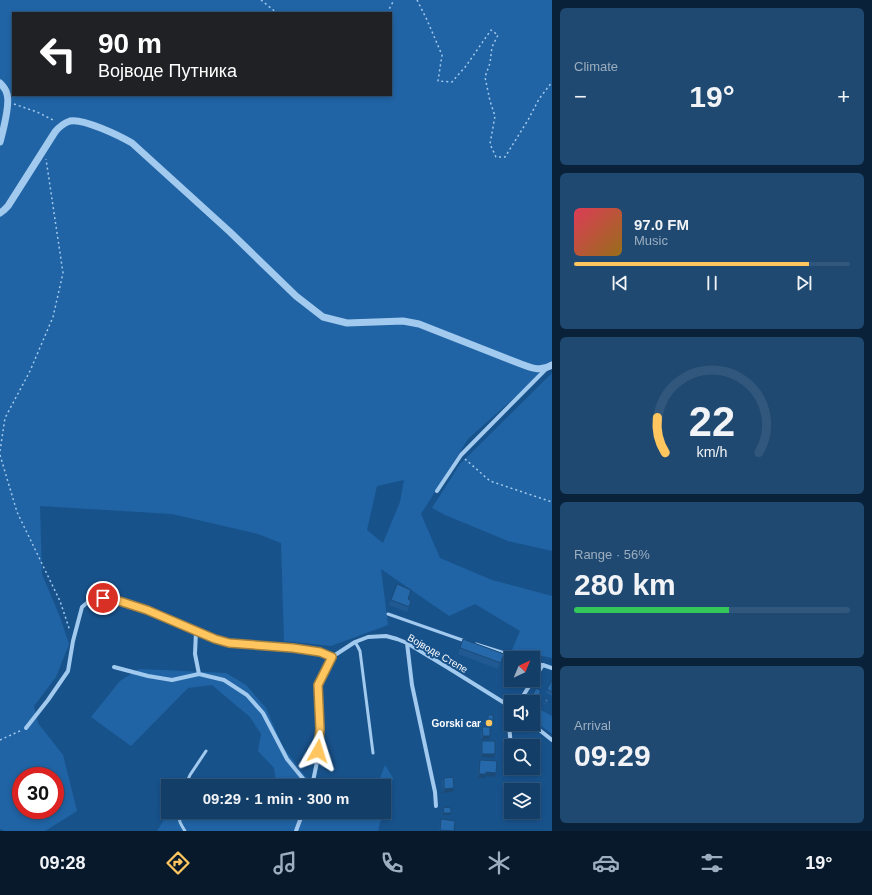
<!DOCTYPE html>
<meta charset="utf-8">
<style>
:root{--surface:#123e68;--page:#1f4971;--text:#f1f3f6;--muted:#9caec0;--line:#31577c;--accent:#ffc65f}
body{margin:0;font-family:Helvetica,sans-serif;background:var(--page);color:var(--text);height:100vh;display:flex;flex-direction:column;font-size:15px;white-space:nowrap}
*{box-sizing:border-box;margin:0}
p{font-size:13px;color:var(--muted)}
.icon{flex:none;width:22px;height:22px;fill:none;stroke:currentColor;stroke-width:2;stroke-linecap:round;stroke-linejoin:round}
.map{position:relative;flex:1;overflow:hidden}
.drawer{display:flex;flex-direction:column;gap:8px;padding:8px;background:#0a2239;width:320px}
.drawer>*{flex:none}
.guide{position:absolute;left:12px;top:12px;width:380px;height:84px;border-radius:0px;box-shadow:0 2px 6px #0003,0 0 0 1px var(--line);background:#202124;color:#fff;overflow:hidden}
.needle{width:26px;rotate:44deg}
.controls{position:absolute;left:504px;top:651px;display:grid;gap:8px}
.controls a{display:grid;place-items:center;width:36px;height:36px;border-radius:0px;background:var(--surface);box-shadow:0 2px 6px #0003,0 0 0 1px var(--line);font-size:20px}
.speed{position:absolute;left:12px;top:767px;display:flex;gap:8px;font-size:20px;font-weight:700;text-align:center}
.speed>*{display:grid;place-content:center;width:52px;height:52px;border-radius:50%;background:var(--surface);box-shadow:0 2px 6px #0003,0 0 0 1px var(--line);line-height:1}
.speed .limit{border:6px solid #d22;background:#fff;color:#111}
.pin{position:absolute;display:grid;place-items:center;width:34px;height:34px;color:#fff;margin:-17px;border:2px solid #fff;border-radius:50%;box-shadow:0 1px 4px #0007}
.me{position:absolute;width:44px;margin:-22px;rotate:6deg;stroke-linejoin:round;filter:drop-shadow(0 0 3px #0008)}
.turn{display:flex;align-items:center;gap:14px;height:84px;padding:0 20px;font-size:18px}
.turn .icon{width:52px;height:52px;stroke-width:2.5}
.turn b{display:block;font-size:28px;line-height:34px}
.big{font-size:30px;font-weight:800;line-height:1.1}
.drawer .card{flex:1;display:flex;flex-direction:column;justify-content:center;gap:6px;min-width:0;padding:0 14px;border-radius:6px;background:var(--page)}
.drawer .dial{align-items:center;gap:0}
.dial svg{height:104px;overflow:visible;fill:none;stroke:var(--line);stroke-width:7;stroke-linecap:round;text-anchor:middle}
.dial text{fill:var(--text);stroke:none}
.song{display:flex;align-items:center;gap:12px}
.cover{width:48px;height:48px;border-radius:6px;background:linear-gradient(135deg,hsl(350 70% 55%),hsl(40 70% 35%))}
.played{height:4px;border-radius:2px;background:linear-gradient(90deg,var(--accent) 85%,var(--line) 85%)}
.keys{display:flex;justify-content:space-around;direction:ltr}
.heat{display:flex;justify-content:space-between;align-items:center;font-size:22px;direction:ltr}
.charge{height:6px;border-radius:3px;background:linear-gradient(90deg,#34c759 56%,var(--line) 0)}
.trip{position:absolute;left:161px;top:779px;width:230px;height:40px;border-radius:0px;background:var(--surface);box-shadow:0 2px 6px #0003,0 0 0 1px var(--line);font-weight:800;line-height:40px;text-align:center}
.dock{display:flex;height:64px;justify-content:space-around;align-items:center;background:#07192a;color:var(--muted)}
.dock .icon{width:28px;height:28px}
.dock .selected{color:var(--accent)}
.dock b{font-size:18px;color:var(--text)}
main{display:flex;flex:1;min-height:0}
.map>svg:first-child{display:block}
.green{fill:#2064a5;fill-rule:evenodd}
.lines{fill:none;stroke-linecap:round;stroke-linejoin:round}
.path{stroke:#a2c9ee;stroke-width:1.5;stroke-dasharray:2 3;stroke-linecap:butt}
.service{stroke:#a2c9ee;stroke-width:3}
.minor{stroke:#a2c9ee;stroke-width:4}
.tertiary{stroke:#a2c9ee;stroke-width:7}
.wall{fill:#215a92}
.shaded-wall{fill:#1b4a77}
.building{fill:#2669aa;stroke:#1b4a77}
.route-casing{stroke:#a6813e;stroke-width:10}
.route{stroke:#ffc65f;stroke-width:7}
.poi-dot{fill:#ffc65f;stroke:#18528b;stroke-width:1.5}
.labels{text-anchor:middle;stroke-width:4;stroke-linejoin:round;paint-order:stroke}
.street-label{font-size:10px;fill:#fff;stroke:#18528b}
.poi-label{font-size:10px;font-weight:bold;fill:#fff;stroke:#18528b;text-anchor:end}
</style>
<main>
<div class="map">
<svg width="552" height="831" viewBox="0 0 552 831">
<rect width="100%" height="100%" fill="#18528b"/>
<!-- green -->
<path class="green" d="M 0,0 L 552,0 L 552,364 L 468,439 L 421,514 L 440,558 L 492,580 L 552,596 L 552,658 L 512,650 L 520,631 L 475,604 L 449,616 L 381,569 L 388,625 L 331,646 L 284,641 L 281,543 L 258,534 L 172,514 L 40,506 L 42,574 L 60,617 L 69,644 L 56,677 L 34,706 L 38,723 L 63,755 L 77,811 L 45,831 L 5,831 L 0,829 ZM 13,13 L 391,13 L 391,95 L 13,95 ZM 404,480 L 400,502 L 383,543 L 367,530 L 377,486 ZM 21,776 L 55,776 L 55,810 L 21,810 Z
M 552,373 L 552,551 L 508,541 L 445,515 L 432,508 L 460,464 Z
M 139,669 L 226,673 L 246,685 L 266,708 L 283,747 L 305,776 L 320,786 L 272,786 L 276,781 L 274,768 L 258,751 L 261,734 L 250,717 L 212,685 L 188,688 L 131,746 L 91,717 L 120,681 Z
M 533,706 L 552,716 L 552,734 L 533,720 Z
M 385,765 L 393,778 L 384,810 L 384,786 L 377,786 Z
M 169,812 L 184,812 L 196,820 L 202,812 L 359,812 L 364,815 L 366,812 L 383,812 L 378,831 L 157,831 Z"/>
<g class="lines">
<!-- path -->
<path class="path" d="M 261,0 L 277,13
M 417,0 L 427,20 L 442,55 L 438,81 L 452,82 L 466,66 L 491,30 L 498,35 L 492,47 L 490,63 L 485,77 L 490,101 L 495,116 L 490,144 L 496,157 L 505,157 L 528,120 L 539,99 L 552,82
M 387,13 L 394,0
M 14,104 L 37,112 L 55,121
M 0,451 L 5,418 L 30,371 L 53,317 L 63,273 L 46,159
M 0,455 L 17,512 L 60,601 L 70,631
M 465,459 L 490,481 L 552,502
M 0,740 L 22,730"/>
<!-- service -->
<path class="service" d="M 388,614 L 465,641
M 355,642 L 358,647 L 360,651 L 373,753
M 476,644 L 521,658
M 533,662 L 543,665
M 185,786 L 190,775 L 206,751
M 179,812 C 178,820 181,825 185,831"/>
<!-- minor -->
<path class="minor" d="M 437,491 L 461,455 L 547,368
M 196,631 L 195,654 L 199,674
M 407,643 L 412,685 L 435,792 L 436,806
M 114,667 L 148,676 L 172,680 L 199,674 L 224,680 L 247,695 L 263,713 L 287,759 L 309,786
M 533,680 L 543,665 L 552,668
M 511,702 L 507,704 L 511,746
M 511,702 L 523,696 L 533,680
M 532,724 L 552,740
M 26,728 L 48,700 L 68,671 L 73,641 L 82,607 L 88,602 L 103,598 L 116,600 L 147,610 L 215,639 L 229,643 L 293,648 L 320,652 L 332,657
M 312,786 L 317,762 L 320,729 L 318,685 L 332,657 L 355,642 L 368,637 L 386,636 L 397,639 L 407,643 L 450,669 L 511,707
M 296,831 L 303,812"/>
<!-- tertiary -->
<path class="tertiary" d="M 0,83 C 3,86 6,89 7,94 C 10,104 3,131 0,142
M 0,213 L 4,210 L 8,206 L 55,132 C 59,127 64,123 70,121 C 83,118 120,136 132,143 L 230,232 L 296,296 L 323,317 L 347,323 L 403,321 L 419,324 L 521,364 C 532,368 541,372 552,365"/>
</g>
<!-- wall -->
<path class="wall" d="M 397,584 L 408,599 L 411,601 L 407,612 L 389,605 Z
M 463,639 L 504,654 L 498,669 L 458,654 Z
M 552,680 L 552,696 L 546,693 Z
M 540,693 L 536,700 L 531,698 L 532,696 Z
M 545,698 L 549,700 L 547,705 L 543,703 Z
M 488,715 L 491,727 L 487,726 L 487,719 Z
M 482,727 L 489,739 L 481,740 L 481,731 Z
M 482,741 L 494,758 L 481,757 L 481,744 Z
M 480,760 L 495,777 L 486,776 L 485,778 L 478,778 L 479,764 Z
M 444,778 L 453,792 L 443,793 L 442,782 Z
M 441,819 L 454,831 L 439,831 L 440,823 Z"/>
<!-- shaded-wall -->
<path class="shaded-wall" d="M 488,723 L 493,723 L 491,727 L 487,726 Z
M 483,736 L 490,736 L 489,739 L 481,740 Z
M 482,754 L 495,754 L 494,758 L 481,757 Z
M 486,772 L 496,773 L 495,777 L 486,776 L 485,778 L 478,778 L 479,774 Z
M 454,788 L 453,792 L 443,793 L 444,789 Z
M 443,813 L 451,813 L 450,815 L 443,815 Z"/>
<!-- building -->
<path class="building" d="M 397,584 L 411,590 L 408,599 L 411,601 L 409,607 L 391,600 Z
M 463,639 L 504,654 L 501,663 L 460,648 Z
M 552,680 L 552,692 L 547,689 Z
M 536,688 L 541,691 L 537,698 L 532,696 Z
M 545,698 L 549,700 L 548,703 L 544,701 Z
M 488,715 L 493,715 L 493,723 L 488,723 Z
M 482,727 L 490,727 L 490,736 L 483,736 Z
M 482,741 L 495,741 L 495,754 L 482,754 Z
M 480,760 L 497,761 L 496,773 L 486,772 L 486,774 L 479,774 Z
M 453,777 L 454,788 L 444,789 L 444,778 Z
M 444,807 L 451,808 L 451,813 L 443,813 Z
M 441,819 L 455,821 L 454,831 L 440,830 Z"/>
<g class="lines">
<defs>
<path id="route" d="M 103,598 L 116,600 L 147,610 L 215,639 L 229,643 L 293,648 L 320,652 L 332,657 L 318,685 L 320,729 L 318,751"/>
</defs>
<!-- route casing -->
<use href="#route" class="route-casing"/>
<!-- route -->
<use href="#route" class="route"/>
</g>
<!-- markers -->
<circle class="poi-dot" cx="489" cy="723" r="4"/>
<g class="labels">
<!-- street labels -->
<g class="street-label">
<text transform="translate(438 653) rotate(30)" y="4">Војводе Степе</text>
</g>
<!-- poi labels -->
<g class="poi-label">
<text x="481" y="727">Gorski car</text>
</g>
</g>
</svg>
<div class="controls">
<a><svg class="needle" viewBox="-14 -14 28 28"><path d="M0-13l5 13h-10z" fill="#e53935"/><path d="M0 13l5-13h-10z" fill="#9caec0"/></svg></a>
<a><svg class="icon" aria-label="sound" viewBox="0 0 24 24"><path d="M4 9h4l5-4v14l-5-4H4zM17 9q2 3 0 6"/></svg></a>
<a><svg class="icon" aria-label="search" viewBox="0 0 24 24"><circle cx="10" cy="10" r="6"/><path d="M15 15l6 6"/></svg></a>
<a><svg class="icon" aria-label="layers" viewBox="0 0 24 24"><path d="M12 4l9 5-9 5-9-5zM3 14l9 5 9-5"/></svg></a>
</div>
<div class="speed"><div class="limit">30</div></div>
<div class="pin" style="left:103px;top:598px;background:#d93025"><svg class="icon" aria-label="arrive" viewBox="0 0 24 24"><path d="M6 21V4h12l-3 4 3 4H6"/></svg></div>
<svg class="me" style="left:318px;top:751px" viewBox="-20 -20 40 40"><path d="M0-17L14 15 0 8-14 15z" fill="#ffc65f" stroke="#fff" stroke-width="4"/></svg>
<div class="trip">09:29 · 1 min · 300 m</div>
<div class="guide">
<div class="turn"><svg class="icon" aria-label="left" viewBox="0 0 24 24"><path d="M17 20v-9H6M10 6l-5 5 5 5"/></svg><div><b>90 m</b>Војводе Путника</div></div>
</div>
</div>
<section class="drawer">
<div class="card"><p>Climate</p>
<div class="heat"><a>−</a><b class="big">19°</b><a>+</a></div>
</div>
<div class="card">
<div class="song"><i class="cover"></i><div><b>97.0 FM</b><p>Music</p></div></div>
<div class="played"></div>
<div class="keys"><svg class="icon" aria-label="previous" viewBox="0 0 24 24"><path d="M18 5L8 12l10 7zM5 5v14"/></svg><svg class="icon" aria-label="pause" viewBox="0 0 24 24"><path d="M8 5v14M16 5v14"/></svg><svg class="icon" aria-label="next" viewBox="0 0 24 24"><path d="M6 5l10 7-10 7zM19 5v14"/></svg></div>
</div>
<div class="card dial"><svg viewBox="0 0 100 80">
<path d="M14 69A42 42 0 1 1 86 69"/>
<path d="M14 69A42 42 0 0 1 8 42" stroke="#ffc65f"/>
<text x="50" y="56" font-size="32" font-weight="700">22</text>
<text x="50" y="72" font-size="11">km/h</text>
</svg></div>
<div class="card"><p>Range · 56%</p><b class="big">280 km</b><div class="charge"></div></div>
<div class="card"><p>Arrival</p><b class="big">09:29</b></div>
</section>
</main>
<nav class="dock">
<b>09:28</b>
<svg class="icon selected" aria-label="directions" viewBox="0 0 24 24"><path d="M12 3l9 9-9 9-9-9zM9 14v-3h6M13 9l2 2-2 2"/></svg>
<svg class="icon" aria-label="music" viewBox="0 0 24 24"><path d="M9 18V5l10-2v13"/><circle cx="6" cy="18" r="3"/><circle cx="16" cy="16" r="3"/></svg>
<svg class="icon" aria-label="phone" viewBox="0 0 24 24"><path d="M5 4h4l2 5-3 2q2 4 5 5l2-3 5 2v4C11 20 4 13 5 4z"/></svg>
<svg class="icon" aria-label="climate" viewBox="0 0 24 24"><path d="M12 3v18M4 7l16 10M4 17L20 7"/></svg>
<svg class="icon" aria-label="car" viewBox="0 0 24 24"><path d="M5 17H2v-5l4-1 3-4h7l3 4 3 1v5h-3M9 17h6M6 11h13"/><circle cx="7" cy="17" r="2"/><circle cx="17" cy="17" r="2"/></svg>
<svg class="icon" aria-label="filters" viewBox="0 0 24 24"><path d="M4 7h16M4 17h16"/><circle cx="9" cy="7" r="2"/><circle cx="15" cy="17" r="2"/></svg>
<b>19°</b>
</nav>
